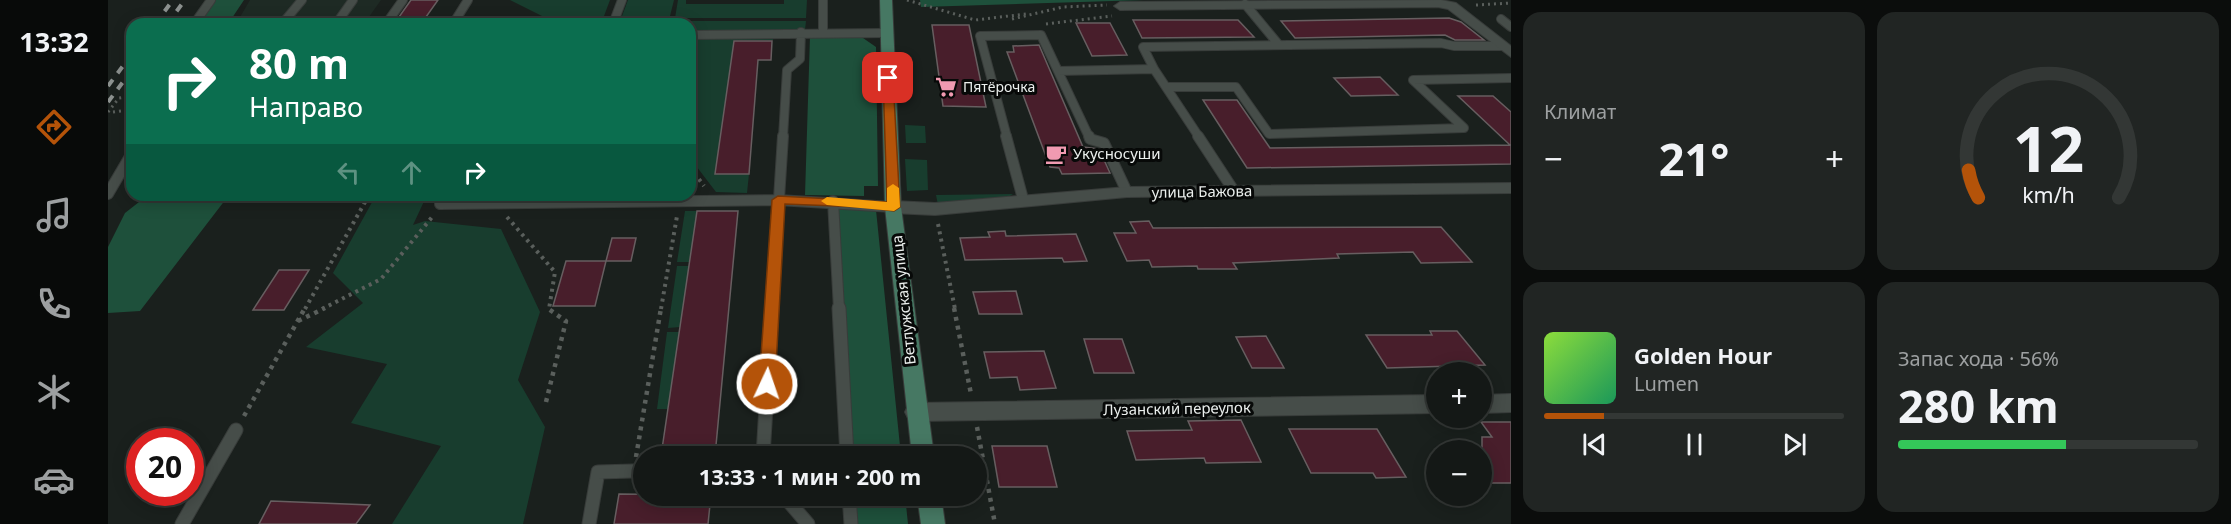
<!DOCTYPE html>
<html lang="ru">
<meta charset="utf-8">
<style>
:root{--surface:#141816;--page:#212523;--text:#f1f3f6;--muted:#9da0a1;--line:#333735;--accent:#b45309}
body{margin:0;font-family:"Noto Sans",sans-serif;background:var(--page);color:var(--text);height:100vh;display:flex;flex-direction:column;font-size:22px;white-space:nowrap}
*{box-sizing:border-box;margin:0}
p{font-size:20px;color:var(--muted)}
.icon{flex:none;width:33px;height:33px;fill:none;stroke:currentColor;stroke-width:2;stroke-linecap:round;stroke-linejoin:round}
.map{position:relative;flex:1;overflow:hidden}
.side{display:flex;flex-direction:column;gap:12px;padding:12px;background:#0b0d0c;width:720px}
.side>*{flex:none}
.guide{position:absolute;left:18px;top:18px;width:570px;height:183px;border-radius:18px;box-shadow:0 3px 15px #0003,0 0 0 2px var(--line);background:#0b6e4f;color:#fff;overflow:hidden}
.controls{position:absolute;left:1318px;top:362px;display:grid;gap:12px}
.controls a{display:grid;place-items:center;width:66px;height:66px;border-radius:50%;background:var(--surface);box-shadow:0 3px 15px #0003,0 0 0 2px var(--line);font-size:30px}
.speed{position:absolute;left:18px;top:428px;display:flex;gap:12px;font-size:30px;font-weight:700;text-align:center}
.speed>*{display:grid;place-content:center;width:78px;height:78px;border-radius:50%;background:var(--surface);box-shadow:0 3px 15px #0003,0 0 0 2px var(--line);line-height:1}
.speed .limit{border:9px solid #d22;background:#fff;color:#111}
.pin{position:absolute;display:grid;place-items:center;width:51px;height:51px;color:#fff;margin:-26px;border-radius:12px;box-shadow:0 3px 9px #0006}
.me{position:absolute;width:66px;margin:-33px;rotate:3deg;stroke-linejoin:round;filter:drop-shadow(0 0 4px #0008)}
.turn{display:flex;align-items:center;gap:21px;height:126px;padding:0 24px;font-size:27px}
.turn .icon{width:78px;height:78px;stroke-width:2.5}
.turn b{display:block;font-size:42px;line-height:51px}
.lanes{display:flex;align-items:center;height:57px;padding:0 24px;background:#0003;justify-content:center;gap:30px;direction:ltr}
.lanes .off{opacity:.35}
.big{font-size:45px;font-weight:700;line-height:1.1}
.side .tile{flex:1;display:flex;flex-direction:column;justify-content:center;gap:9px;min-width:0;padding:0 21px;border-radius:18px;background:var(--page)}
.side .dial{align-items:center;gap:0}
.dial svg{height:156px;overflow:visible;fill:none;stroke:var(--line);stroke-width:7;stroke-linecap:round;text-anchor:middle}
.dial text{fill:var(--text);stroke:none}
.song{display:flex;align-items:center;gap:18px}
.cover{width:72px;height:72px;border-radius:9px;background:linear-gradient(135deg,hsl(90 70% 55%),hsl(150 70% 35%))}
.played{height:6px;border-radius:3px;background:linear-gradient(90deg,var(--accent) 20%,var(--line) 20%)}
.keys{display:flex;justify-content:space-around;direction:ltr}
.heat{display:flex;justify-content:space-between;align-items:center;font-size:33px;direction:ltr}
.charge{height:9px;border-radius:4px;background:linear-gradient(90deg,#34c759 56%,var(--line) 0)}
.side .tiles{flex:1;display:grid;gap:12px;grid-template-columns:repeat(2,1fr)}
.trip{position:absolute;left:525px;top:446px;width:354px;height:60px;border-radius:30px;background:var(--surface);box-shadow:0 3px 15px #0003,0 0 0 2px var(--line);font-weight:700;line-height:60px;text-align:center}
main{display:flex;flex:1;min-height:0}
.menu{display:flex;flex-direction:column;width:108px;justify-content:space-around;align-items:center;background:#080a09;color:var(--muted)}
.menu .icon{width:42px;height:42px}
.menu .on{color:var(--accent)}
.menu b{font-size:27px;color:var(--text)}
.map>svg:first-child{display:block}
.built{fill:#1e2a24}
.green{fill:#183d2e}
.forest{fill:#1e503b}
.building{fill:#481e2b;stroke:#675e60;stroke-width:1.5}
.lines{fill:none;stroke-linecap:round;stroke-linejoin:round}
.lane-far2-casing{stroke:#383c3a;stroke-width:10}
.lane-far1-casing{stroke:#383c3a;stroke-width:12}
.lane-casing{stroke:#383c3a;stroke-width:15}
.street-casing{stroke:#383c3a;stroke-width:2}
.secondary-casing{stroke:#383c3a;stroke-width:2}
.path-far2{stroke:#5a5f5c;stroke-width:3;stroke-dasharray:2 4;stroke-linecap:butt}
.path-far1{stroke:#5a5f5c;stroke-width:4;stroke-dasharray:3 4.5;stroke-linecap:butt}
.path{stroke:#5a5f5c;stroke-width:4.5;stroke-dasharray:4 5;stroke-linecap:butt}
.lane-far2{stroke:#464d49;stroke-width:8}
.lane-far1{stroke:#464d49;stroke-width:10}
.lane{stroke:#464d49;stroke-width:13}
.street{fill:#464d49;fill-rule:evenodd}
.secondary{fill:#467863;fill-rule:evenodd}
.rail{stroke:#8c918f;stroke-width:4;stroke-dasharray:8 8;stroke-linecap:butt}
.route{fill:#b45309;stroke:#753606;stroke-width:1.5}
.slow{fill:#f59e0b}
.labels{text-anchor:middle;stroke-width:6;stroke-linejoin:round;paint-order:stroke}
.far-poi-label{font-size:14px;fill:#ebefed;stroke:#070908;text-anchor:start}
.poi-label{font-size:15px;fill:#ebefed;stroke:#070908;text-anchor:start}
.street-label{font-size:15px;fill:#ebefed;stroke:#070908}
</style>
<main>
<nav class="menu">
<b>13:32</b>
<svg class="icon on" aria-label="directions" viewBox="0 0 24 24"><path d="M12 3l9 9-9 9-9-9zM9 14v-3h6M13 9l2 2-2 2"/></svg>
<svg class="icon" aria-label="music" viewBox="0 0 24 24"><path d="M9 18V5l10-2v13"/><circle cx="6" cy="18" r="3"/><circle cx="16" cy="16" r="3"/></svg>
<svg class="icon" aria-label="phone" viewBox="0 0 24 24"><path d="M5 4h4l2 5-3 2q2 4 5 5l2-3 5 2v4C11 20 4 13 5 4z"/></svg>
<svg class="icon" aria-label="climate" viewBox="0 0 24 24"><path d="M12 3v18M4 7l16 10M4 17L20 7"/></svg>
<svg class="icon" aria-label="car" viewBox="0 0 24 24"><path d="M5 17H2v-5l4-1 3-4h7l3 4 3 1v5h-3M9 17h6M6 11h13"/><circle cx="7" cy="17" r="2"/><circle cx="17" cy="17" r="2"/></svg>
</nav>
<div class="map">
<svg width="1403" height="524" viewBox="0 0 1403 524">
<rect width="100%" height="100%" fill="#1a201d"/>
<!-- built -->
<path class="built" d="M 142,0 L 273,0 L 256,24 L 128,24 Z"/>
<!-- green -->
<path class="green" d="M 402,0 L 502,0 L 493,24 L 450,24 Z
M 520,0 L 566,0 L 560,24 L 511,24 Z
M 570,0 L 578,0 L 578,4 L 676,4 L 676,0 L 699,0 L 698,18 L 567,18 Z
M 567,21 L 698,21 L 697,30 L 582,31 L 582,24 L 567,24 Z
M 666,35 L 665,40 L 626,40 L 607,173 L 641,174 L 639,193 L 608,192 L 582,158 L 582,37 Z
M 797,125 L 817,126 L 818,143 L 798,143 Z
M 797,159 L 819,160 L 820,190 L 799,191 Z
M 905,194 L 900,197 L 830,205 L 828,195 Z
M 268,195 L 319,195 L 305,225 L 317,221 L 393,229 L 432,312 L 410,380 L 437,427 L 415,524 L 284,524 L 333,446 L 243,423 L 279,364 L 198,347 L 255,303 L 225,273 Z
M 577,211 L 589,211 L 582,262 L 569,262 Z
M 569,266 L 581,266 L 572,327 L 560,328 Z
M 559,332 L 571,332 L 560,409 L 549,409 Z"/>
<!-- forest -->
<path class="forest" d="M 100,0 L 136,0 L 120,24 L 82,24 Z
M 812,0 L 1037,0 L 813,7 Z
M 741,35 L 755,38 L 768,47 L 770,186 L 756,186 L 756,196 L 697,195 L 702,36 Z
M 40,195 L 121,195 L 32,311 L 0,313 L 0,247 L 17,213 Z
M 730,210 L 768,210 L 793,456 L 744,456 Z
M 746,495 L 797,495 L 800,524 L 748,524 Z"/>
<!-- building -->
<path class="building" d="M 303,0 L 330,0 L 313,24 L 286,24 Z
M 1341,18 L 1353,22 L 1376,40 L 1347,40 L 1337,35 L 1187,38 L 1173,21 Z
M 1025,20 L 1130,20 L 1146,37 L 1034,38 Z
M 968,23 L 1002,23 L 1019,55 L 984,56 Z
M 824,25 L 861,25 L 878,107 L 835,106 Z
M 626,41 L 664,41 L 663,60 L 650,60 L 641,174 L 607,174 Z
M 931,45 L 975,147 L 991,149 L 1002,173 L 954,174 L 951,168 L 942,167 L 899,52 L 906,52 L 905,46 Z
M 1272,77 L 1290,95 L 1243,96 L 1226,78 Z
M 1350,96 L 1385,96 L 1403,112 L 1403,164 L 1139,168 L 1095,100 L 1129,100 L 1162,148 L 1402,145 Z
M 589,211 L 630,211 L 607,456 L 553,456 Z
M 1041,221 L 1045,228 L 1333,227 L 1364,262 L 1313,263 L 1305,252 L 1229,254 L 1231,258 L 1125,263 L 1129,269 L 1090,269 L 1089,266 L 1044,267 L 1041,260 L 1019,261 L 1006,233 L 1028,233 L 1022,222 Z
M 897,231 L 898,236 L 968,234 L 979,261 L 956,262 L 954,258 L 857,260 L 852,238 L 882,237 L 880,232 Z
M 504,238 L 528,238 L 523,261 L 498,261 Z
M 458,261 L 498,261 L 487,306 L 445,306 Z
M 171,270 L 201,270 L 176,310 L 145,310 Z
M 908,291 L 914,314 L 871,314 L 865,292 Z
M 1322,331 L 1349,331 L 1377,365 L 1279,368 L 1258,335 L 1324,335 Z
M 1158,336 L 1176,368 L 1144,368 L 1128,337 Z
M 976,339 L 1014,339 L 1026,373 L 986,373 Z
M 936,351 L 948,388 L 912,390 L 909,377 L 882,378 L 876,352 Z
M 1133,420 L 1153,462 L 1098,463 L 1096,458 L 1028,460 L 1019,431 L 1084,430 L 1080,421 Z
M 1373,422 L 1403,422 L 1403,483 L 1374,483 L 1374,437 L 1384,437 Z
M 1181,429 L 1269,429 L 1298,477 L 1268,478 L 1265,473 L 1203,473 Z
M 884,446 L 939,446 L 949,487 L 891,487 Z
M 511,494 L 603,495 L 600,524 L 506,524 Z
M 163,501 L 262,505 L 248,524 L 151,524 Z"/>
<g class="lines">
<defs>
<path id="lane-far2" d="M 715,0 L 715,32
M 1137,4 L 1171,45
M 1393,19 L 1403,27
M 86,24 L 103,0
M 174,24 L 194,0
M 228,24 L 245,0
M 278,24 L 295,0
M 345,24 L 360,0
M 505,24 L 514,0
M 582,35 L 778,33
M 950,71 L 1046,69
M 1058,87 L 1128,87 L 1161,134 L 1356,128 L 1305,80 L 1403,78
M 675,137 L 679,70 L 692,59 L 693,32
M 899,137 L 872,36 L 933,35 L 981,137
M 1091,137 L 1046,69 L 1035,47 L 1333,43 L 1346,46 L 1394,46"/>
<path id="lane-far1" d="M 898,136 L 915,199
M 981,136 L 982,139 L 996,143 L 1019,192
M 1090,136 L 1126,191
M 0,194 L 24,153
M 336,195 L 332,204 L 670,200 L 785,207
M 725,201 L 731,309
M 664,309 L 675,136"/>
<path id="lane" d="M 731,308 L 739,456
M 655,456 L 664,308
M 675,495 L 700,524
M 741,495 L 743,524
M 74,524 L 128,430
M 481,524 L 490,472 L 525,471"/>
<path id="street" d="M 1333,0 L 1348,3 L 1403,46 L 1403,57 L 1340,9 L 1330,7 L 1012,10 L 1006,6 L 1012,2 Z
M 1403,183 L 1403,193 L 1019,197 L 827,215 L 785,213 L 777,207 L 785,201 L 827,203 L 1019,187 Z
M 1403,394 L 1403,412 L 1374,413 L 1374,395 Z
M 1329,395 L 1329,413 L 808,421 L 800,418 L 797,412 L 800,406 L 808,403 Z"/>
<path id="secondary" d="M 772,0 L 784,0 L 793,207 L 826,456 L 804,456 L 777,207 Z
M 809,495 L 833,495 L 837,524 L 813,524 Z"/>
</defs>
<!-- lane-far2 casing -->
<use href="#lane-far2" class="lane-far2-casing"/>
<!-- lane-far1 casing -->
<use href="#lane-far1" class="lane-far1-casing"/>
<!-- lane casing -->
<use href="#lane" class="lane-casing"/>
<!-- street casing -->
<use href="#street" class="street-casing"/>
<!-- secondary casing -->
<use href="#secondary" class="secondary-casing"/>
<!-- path-far2 -->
<path class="path-far2" d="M 799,0 L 867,20 L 918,14
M 1368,5 L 1403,3
M 904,19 L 955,7 L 999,5
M 938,24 L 1004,16
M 0,112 L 11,98 L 24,96
M 5,112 L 22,110"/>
<!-- path-far1 -->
<path class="path-far1" d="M 582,167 L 596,186
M 399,217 L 447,272 L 441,309
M 830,224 L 847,309
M 197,309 L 261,195
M 214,309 L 273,279 L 325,216
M 553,309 L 569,216"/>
<!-- path -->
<path class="path" d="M 846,308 L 863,394
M 190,321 L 217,308
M 438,402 L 458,321 L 439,308
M 136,416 L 197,308
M 869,427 L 887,524
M 528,457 L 553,308"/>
<!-- lane-far2 -->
<use href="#lane-far2" class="lane-far2"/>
<!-- lane-far1 -->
<use href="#lane-far1" class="lane-far1"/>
<!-- lane -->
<use href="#lane" class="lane"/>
<!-- street -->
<use href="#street" class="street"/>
<!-- secondary -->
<use href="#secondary" class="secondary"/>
<!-- rail -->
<path class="rail" d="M 47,24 L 65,0
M 59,24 L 77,0
M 0,86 L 24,54
M 0,102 L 24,70"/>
</g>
<!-- route -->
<path class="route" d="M 780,75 L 785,78 L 792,207 L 786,211 L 753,207 L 677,204 L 667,384 L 659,391 L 653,389 L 651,384 L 664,200 L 670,196 L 779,202 L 775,78 Z"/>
<!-- slow -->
<path class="slow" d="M 785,184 L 791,188 L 792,207 L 786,211 L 719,205 L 713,201 L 719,197 L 779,202 L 779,188 Z"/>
<!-- icons -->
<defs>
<symbol id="supermarket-bare" viewBox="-9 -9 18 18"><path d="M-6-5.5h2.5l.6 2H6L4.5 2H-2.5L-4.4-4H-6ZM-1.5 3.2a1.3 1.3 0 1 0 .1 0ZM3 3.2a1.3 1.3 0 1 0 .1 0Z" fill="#f19ab1" stroke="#070908" stroke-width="2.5" paint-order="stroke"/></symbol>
<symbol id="cafe-bare" viewBox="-9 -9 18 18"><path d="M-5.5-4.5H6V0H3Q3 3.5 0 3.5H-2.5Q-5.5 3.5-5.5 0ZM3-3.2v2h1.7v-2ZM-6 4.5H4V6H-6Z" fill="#f19ab1" stroke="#070908" stroke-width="2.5" paint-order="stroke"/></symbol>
</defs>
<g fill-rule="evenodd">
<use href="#supermarket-bare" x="823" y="72" width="30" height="30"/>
<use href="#cafe-bare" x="933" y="139" width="30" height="30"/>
</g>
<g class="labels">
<!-- far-poi labels -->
<g class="far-poi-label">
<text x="855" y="92">Пятёрочка</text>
</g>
<!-- poi labels -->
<g class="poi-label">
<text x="965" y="159">Укусносуши</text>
</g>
<!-- street labels -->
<g class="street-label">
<text transform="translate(1094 192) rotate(-1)" y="5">улица Бажова</text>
<text transform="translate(796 300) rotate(-96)" y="5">Ветлужская улица</text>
<text transform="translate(1069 409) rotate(-1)" y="5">Лузанский переулок</text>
</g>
</g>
</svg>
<div class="controls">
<a>+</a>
<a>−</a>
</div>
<div class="speed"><div class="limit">20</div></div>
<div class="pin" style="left:780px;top:78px;background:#d93025"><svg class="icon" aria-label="arrive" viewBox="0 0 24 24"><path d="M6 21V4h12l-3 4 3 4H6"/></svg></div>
<svg class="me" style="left:659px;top:384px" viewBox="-20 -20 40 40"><circle r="17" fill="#b45309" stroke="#fff" stroke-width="3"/><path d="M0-11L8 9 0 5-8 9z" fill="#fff"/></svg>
<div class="trip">13:33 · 1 мин · 200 m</div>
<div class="guide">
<div class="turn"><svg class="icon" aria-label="right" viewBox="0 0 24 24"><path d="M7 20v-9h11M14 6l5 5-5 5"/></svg><div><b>80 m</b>Направо</div></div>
<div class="lanes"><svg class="icon off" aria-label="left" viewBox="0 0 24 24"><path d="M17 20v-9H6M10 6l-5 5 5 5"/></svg><svg class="icon off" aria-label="ahead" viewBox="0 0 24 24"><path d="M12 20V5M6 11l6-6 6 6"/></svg><svg class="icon" aria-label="right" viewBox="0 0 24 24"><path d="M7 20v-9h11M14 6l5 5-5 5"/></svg></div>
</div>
</div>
<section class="side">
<div class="tiles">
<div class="tile"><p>Климат</p>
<div class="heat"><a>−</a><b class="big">21°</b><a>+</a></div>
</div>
<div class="tile dial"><svg viewBox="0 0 100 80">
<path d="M14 69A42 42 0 1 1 86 69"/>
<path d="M14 69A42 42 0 0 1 9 55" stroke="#b45309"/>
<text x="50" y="56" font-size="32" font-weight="700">12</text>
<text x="50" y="72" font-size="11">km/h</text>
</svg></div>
<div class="tile">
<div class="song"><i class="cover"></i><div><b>Golden Hour</b><p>Lumen</p></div></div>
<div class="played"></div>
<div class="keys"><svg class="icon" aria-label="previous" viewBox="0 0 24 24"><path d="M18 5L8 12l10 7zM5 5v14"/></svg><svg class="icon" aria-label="pause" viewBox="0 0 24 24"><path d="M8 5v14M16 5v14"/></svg><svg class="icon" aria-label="next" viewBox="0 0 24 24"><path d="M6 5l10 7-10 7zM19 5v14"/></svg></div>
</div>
<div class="tile"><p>Запас хода · 56%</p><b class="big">280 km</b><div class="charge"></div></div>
</div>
</section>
</main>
